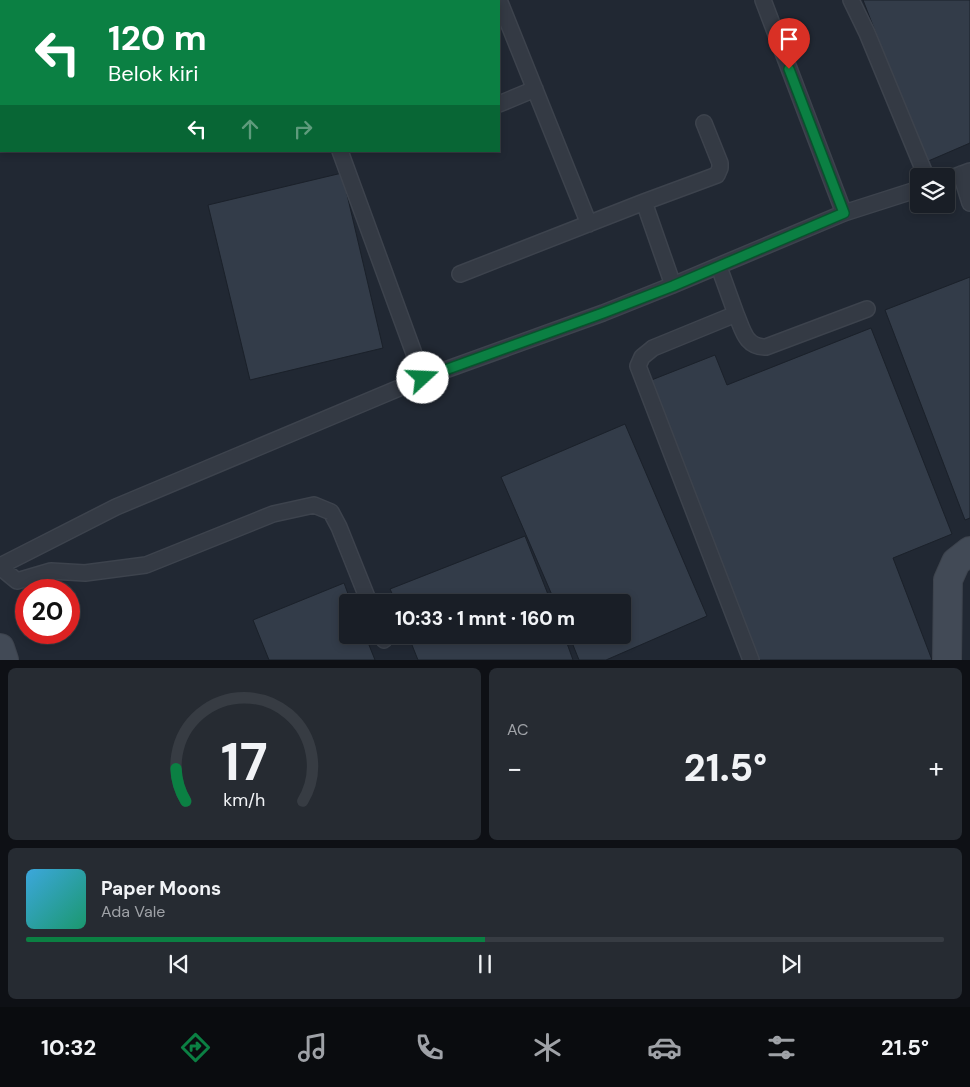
<!DOCTYPE html>
<html lang="id">
<meta charset="utf-8">
<style>
:root{--surface:#191e26;--page:#262b32;--text:#f1f3f6;--muted:#9fa2a7;--line:#373c43;--accent:#0b8043}
body{margin:0;font-family:"DM Sans",sans-serif;background:var(--page);color:var(--text);height:100vh;display:flex;flex-direction:column;font-size:19px;white-space:nowrap}
*{box-sizing:border-box;margin:0}
p{font-size:16px;color:var(--muted)}
.icon{flex:none;width:28px;height:28px;fill:none;stroke:currentColor;stroke-width:2;stroke-linecap:round;stroke-linejoin:round}
.map{position:relative;height:660px;overflow:hidden}
.details{display:flex;flex-direction:column;gap:8px;padding:8px;background:#0e1015;flex:1}
.details>*{flex:none}
.top-card{position:absolute;left:0px;top:0px;width:500px;height:152px;box-shadow:0 2px 8px #0003,0 0 0 1px var(--line);background:#0b8043;color:#fff;overflow:hidden}
.tools{position:absolute;left:910px;top:168px;display:grid;gap:10px}
.tools a{display:grid;place-items:center;width:45px;height:45px;border-radius:5px;background:var(--surface);box-shadow:0 2px 8px #0003,0 0 0 1px var(--line);font-size:25px}
.speed{position:absolute;left:15px;top:579px;display:flex;gap:10px;font-size:25px;font-weight:700;text-align:center}
.speed>*{display:grid;place-content:center;width:65px;height:65px;border-radius:50%;background:var(--surface);box-shadow:0 2px 8px #0003,0 0 0 1px var(--line);line-height:1}
.speed .limit{border:8px solid #d22;background:#fff;color:#111}
.pin{position:absolute;display:grid;place-items:center;width:42px;height:42px;color:#fff;margin:-51px -21px;border-radius:50% 50% 50% 0;rotate:-45deg;box-shadow:0 0 5px #0007}
.pin .icon{rotate:45deg}
.me{position:absolute;width:55px;margin:-28px;rotate:70deg;stroke-linejoin:round;filter:drop-shadow(0 0 4px #0008)}
.turn{display:flex;align-items:center;gap:18px;height:105px;padding:0 25px;font-size:22px}
.turn .icon{width:65px;height:65px;stroke-width:2.5}
.turn b{display:block;font-size:35px;line-height:42px}
.lanes{display:flex;align-items:center;height:48px;padding:0 25px;background:#0003;justify-content:center;gap:25px;direction:ltr}
.lanes .off{opacity:.35}
.big{font-size:38px;font-weight:800;line-height:1.1}
.details .tile{flex:1;display:flex;flex-direction:column;justify-content:center;gap:8px;min-width:0;padding:0 18px;border-radius:8px;background:var(--page)}
.details .dial{align-items:center;gap:0}
.dial svg{height:130px;overflow:visible;fill:none;stroke:var(--line);stroke-width:7;stroke-linecap:round;text-anchor:middle}
.dial text{fill:var(--text);stroke:none}
.song{display:flex;align-items:center;gap:15px}
.cover{width:60px;height:60px;border-radius:8px;background:linear-gradient(135deg,hsl(200 70% 55%),hsl(160 70% 35%))}
.played{height:5px;border-radius:2px;background:linear-gradient(90deg,var(--accent) 50%,var(--line) 50%)}
.keys{display:flex;justify-content:space-around;direction:ltr}
.heat{display:flex;justify-content:space-between;align-items:center;font-size:28px;direction:ltr}
.details .tiles{flex:1;display:grid;gap:8px;grid-template-columns:1fr 1fr}
.tile:last-child{grid-column:span 2}
.trip{position:absolute;left:339px;top:594px;width:292px;height:50px;border-radius:5px;background:var(--surface);box-shadow:0 2px 8px #0003,0 0 0 1px var(--line);font-weight:800;line-height:50px;text-align:center}
.tab-bar{display:flex;height:80px;justify-content:space-around;align-items:center;background:#0a0c0f;color:var(--muted)}
.tab-bar .icon{width:35px;height:35px}
.tab-bar .active{color:var(--accent)}
.tab-bar b{font-size:22px;color:var(--text)}
.map>svg:first-child{display:block}
.building{fill:#333c49;stroke:#1b212a}
.lines{fill:none;stroke-linecap:round;stroke-linejoin:round}
.service-casing{stroke:#3d434d;stroke-width:18}
.secondary-casing{stroke:#3d434d;stroke-width:30}
.service{stroke:#343a44;stroke-width:15}
.secondary{stroke:#424a56;stroke-width:28}
.route-casing{stroke:#07532c;stroke-width:12}
.route{stroke:#0b8043;stroke-width:9}
</style>
<div class="map">
<svg width="970" height="660" viewBox="0 0 970 660">
<rect width="100%" height="100%" fill="#212833"/>
<!-- building -->
<path class="building" d="M 863,0 L 970,0 L 970,143 L 926,162 Z
M 342,173 L 383,348 L 250,380 L 208,205 Z
M 970,277 L 970,518 L 965,520 L 885,310 Z
M 871,328 L 952,534 L 893,558 L 932,660 L 759,660 L 649,381 L 715,355 L 727,385 Z
M 625,424 L 707,616 L 606,660 L 579,660 L 569,635 L 622,635 L 622,602 L 555,602 L 501,477 Z
M 525,536 L 551,602 L 396,602 L 390,589 Z
M 344,583 L 351,602 L 348,602 L 348,635 L 365,635 L 375,660 L 269,660 L 253,620 Z
M 408,635 L 564,635 L 573,660 L 418,660 Z"/>
<g class="lines">
<defs>
<path id="service" d="M 283,0 L 284,1
M 499,0 L 589,224
M 763,0 L 844,213
M 851,0 L 867,33 L 926,176
M 499,104 L 535,89
M 340,151 L 423,378
M 961,174 L 970,203
M 946,180 L 970,171
M 644,202 L 673,285
M 719,267 L 736,314 L 653,348 L 642,357 L 638,366 L 751,660
M 460,274 L 644,202 L 717,175 L 720,168 L 720,163 L 704,123
M 736,314 C 743,330 745,347 766,347 L 867,309
M 0,566 L 116,507 L 423,378 L 603,313 L 673,285 L 844,213 L 919,189
M 0,567 L 17,581 L 51,571 L 85,573 L 146,565 L 273,514 L 314,505 L 331,512 L 339,527 L 369,602
M 382,635 L 384,640"/>
<path id="secondary" d="M 0,648 L 4,660
M 947,660 L 948,580 L 956,562 L 970,551"/>
</defs>
<!-- service casing -->
<use href="#service" class="service-casing"/>
<!-- secondary casing -->
<use href="#secondary" class="secondary-casing"/>
<!-- service -->
<use href="#service" class="service"/>
<!-- secondary -->
<use href="#secondary" class="secondary"/>
</g>
<g class="lines">
<defs>
<path id="route" d="M 423,378 L 603,313 L 673,286 L 844,213 L 789,69"/>
</defs>
<!-- route casing -->
<use href="#route" class="route-casing"/>
<!-- route -->
<use href="#route" class="route"/>
</g>
</svg>
<div class="tools">
<a><svg class="icon" aria-label="layers" viewBox="0 0 24 24"><path d="M12 4l9 5-9 5-9-5zM3 14l9 5 9-5"/></svg></a>
</div>
<div class="speed"><div class="limit">20</div></div>
<div class="pin" style="left:789px;top:69px;background:#d93025"><svg class="icon" aria-label="arrive" viewBox="0 0 24 24"><path d="M6 21V4h12l-3 4 3 4H6"/></svg></div>
<svg class="me" style="left:423px;top:378px" viewBox="-20 -20 40 40"><circle r="19" fill="#fff"/><path d="M0-13L10 11 0 6-10 11z" fill="#0b8043"/></svg>
<div class="trip">10:33 · 1 mnt · 160 m</div>
<div class="top-card">
<div class="turn"><svg class="icon" aria-label="left" viewBox="0 0 24 24"><path d="M17 20v-9H6M10 6l-5 5 5 5"/></svg><div><b>120 m</b>Belok kiri</div></div>
<div class="lanes"><svg class="icon" aria-label="left" viewBox="0 0 24 24"><path d="M17 20v-9H6M10 6l-5 5 5 5"/></svg><svg class="icon off" aria-label="ahead" viewBox="0 0 24 24"><path d="M12 20V5M6 11l6-6 6 6"/></svg><svg class="icon off" aria-label="right" viewBox="0 0 24 24"><path d="M7 20v-9h11M14 6l5 5-5 5"/></svg></div>
</div>
</div>
<section class="details">
<div class="tiles">
<div class="tile dial"><svg viewBox="0 0 100 80">
<path d="M14 69A42 42 0 1 1 86 69"/>
<path d="M14 69A42 42 0 0 1 8 49" stroke="#0b8043"/>
<text x="50" y="56" font-size="32" font-weight="700">17</text>
<text x="50" y="72" font-size="11">km/h</text>
</svg></div>
<div class="tile"><p>AC</p>
<div class="heat"><a>−</a><b class="big">21.5°</b><a>+</a></div>
</div>
<div class="tile">
<div class="song"><i class="cover"></i><div><b>Paper Moons</b><p>Ada Vale</p></div></div>
<div class="played"></div>
<div class="keys"><svg class="icon" aria-label="previous" viewBox="0 0 24 24"><path d="M18 5L8 12l10 7zM5 5v14"/></svg><svg class="icon" aria-label="pause" viewBox="0 0 24 24"><path d="M8 5v14M16 5v14"/></svg><svg class="icon" aria-label="next" viewBox="0 0 24 24"><path d="M6 5l10 7-10 7zM19 5v14"/></svg></div>
</div>
</div>
</section>
<nav class="tab-bar">
<b>10:32</b>
<svg class="icon active" aria-label="directions" viewBox="0 0 24 24"><path d="M12 3l9 9-9 9-9-9zM9 14v-3h6M13 9l2 2-2 2"/></svg>
<svg class="icon" aria-label="music" viewBox="0 0 24 24"><path d="M9 18V5l10-2v13"/><circle cx="6" cy="18" r="3"/><circle cx="16" cy="16" r="3"/></svg>
<svg class="icon" aria-label="phone" viewBox="0 0 24 24"><path d="M5 4h4l2 5-3 2q2 4 5 5l2-3 5 2v4C11 20 4 13 5 4z"/></svg>
<svg class="icon" aria-label="climate" viewBox="0 0 24 24"><path d="M12 3v18M4 7l16 10M4 17L20 7"/></svg>
<svg class="icon" aria-label="car" viewBox="0 0 24 24"><path d="M5 17H2v-5l4-1 3-4h7l3 4 3 1v5h-3M9 17h6M6 11h13"/><circle cx="7" cy="17" r="2"/><circle cx="17" cy="17" r="2"/></svg>
<svg class="icon" aria-label="filters" viewBox="0 0 24 24"><path d="M4 7h16M4 17h16"/><circle cx="9" cy="7" r="2"/><circle cx="15" cy="17" r="2"/></svg>
<b>21.5°</b>
</nav>
